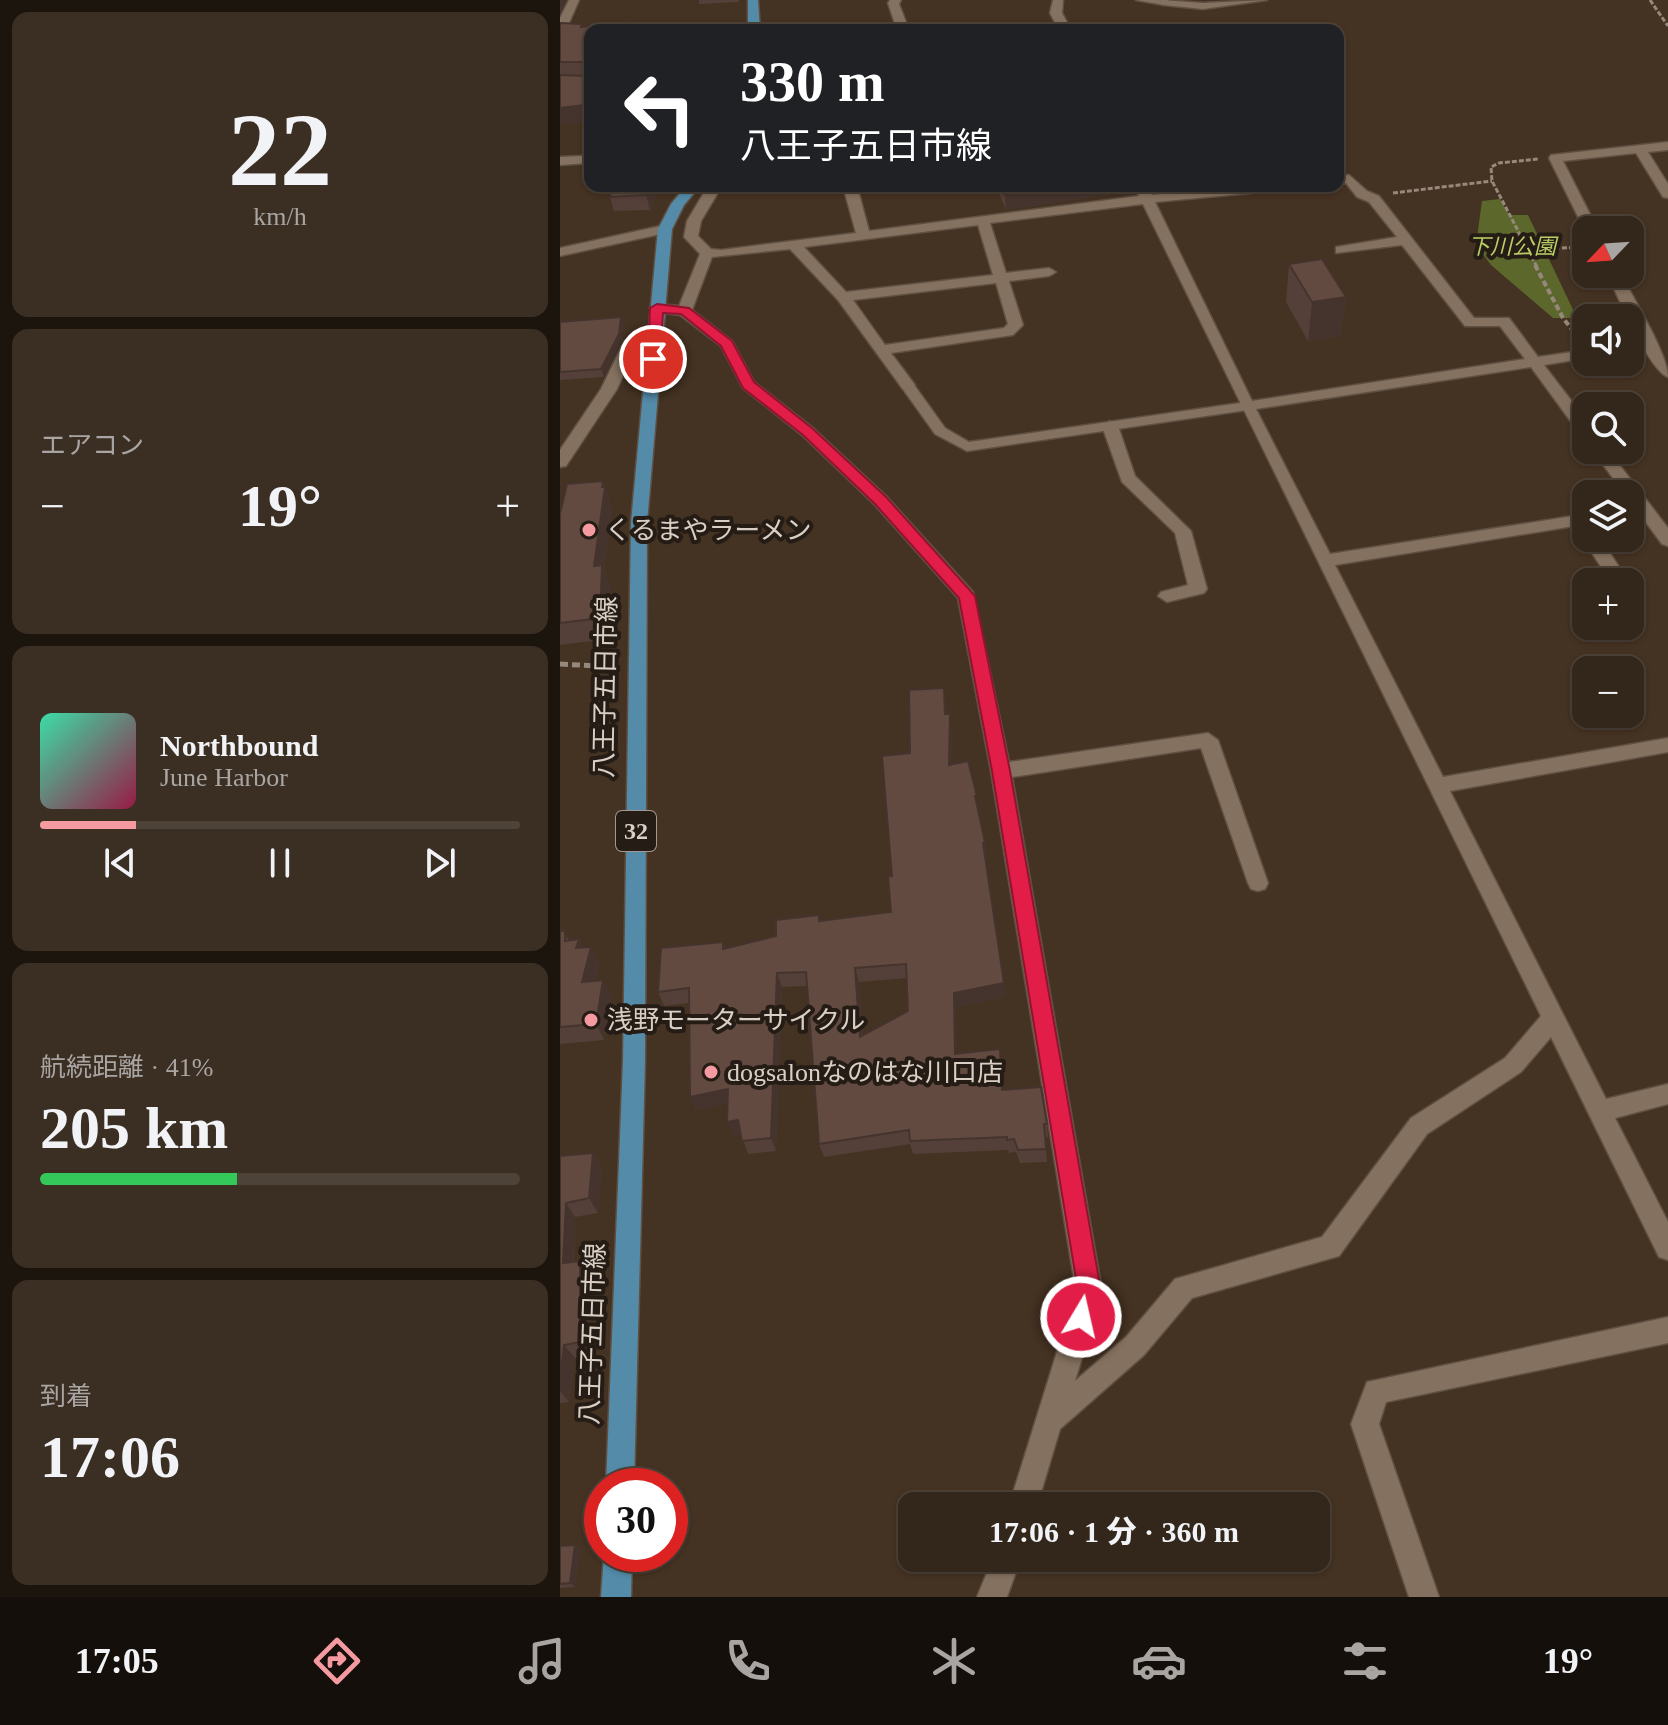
<!DOCTYPE html>
<html lang="ja">
<meta charset="utf-8">
<style>
:root{--surface:#33261a;--page:#3b2e23;--text:#f1f3f6;--muted:#a9a5a2;--line:#4e4339;--accent:#f49aa0}
body{margin:0;font-family:"Times New Roman","Noto Sans JP",serif;background:var(--page);color:var(--text);height:100vh;display:flex;flex-direction:column;font-size:30px;white-space:nowrap}
*{box-sizing:border-box;margin:0}
p{font-size:26px;color:var(--muted)}
.icon{flex:none;width:44px;height:44px;fill:none;stroke:currentColor;stroke-width:2;stroke-linecap:round;stroke-linejoin:round}
.map{position:relative;flex:1;overflow:hidden}
.details{display:flex;flex-direction:column;gap:12px;padding:12px;background:#1c150e;width:560px}
.details>*{flex:none}
.banner{position:absolute;left:24px;top:24px;width:760px;height:168px;border-radius:16px;box-shadow:0 2px 6px #0004,0 0 0 2px var(--line);background:#202124;color:#fff;overflow:hidden}
.needle{width:52px;rotate:245deg}
.tools{position:absolute;left:1012px;top:216px;display:grid;gap:16px}
.tools a{display:grid;place-items:center;width:72px;height:72px;border-radius:16px;background:var(--surface);box-shadow:0 2px 6px #0004,0 0 0 2px var(--line);font-size:40px}
.speed{position:absolute;left:24px;top:1468px;display:flex;gap:16px;font-size:40px;font-weight:700;text-align:center}
.speed>*{display:grid;place-content:center;width:104px;height:104px;border-radius:50%;background:var(--surface);box-shadow:0 2px 6px #0004,0 0 0 2px var(--line);line-height:1}
.speed .limit{border:12px solid #d22;background:#fff;color:#111}
.pin{position:absolute;display:grid;place-items:center;width:68px;height:68px;color:#fff;margin:-34px;border:4px solid #fff;border-radius:50%;box-shadow:0 2px 8px #0007}
.me{position:absolute;width:88px;margin:-44px;rotate:9deg;stroke-linejoin:round;filter:drop-shadow(0 0 6px #0008)}
.turn{display:flex;align-items:center;gap:28px;height:168px;padding:0 24px;font-size:36px}
.turn .icon{width:104px;height:104px;stroke-width:2.5}
.turn b{display:block;font-size:56px;line-height:68px}
.big{font-size:60px;font-weight:800;line-height:1.1}
.details .widget{flex:1;display:flex;flex-direction:column;justify-content:center;gap:12px;min-width:0;padding:0 28px;border-radius:16px;background:var(--page)}
.details .dial{align-items:center;gap:0}
.dial b{font-size:104px;line-height:1}
.song{display:flex;align-items:center;gap:24px}
.cover{width:96px;height:96px;border-radius:12px;background:linear-gradient(135deg,hsl(160 70% 55%),hsl(340 70% 35%))}
.played{height:8px;border-radius:4px;background:linear-gradient(90deg,var(--accent) 20%,var(--line) 20%)}
.keys{display:flex;justify-content:space-around;direction:ltr}
.heat{display:flex;justify-content:space-between;align-items:center;font-size:44px;direction:ltr}
.charge{height:12px;border-radius:6px;background:linear-gradient(90deg,#34c759 41%,var(--line) 0)}
.trip{position:absolute;left:338px;top:1492px;width:432px;height:80px;border-radius:16px;background:var(--surface);box-shadow:0 2px 6px #0004,0 0 0 2px var(--line);font-weight:800;line-height:80px;text-align:center}
.tabs{display:flex;height:128px;justify-content:space-around;align-items:center;background:#140f0a;color:var(--muted)}
.tabs .icon{width:56px;height:56px}
.tabs .current{color:var(--accent)}
.tabs b{font-size:36px;color:var(--text)}
main{display:flex;flex:1;min-height:0}
.map>svg:first-child{display:block}
.green{fill:#5c672c}
.lines{fill:none;stroke-linecap:round;stroke-linejoin:round}
.service-casing{stroke:#5f5042;stroke-width:3}
.minor-casing{stroke:#5f5042;stroke-width:3}
.primary-casing{stroke:#5f5042;stroke-width:3}
.path-far2{stroke:#96887b;stroke-width:3;stroke-dasharray:5 2;stroke-linecap:butt}
.path-far1{stroke:#96887b;stroke-width:4;stroke-dasharray:6 3;stroke-linecap:butt}
.path{stroke:#96887b;stroke-width:5;stroke-dasharray:8 4;stroke-linecap:butt}
.service{fill:#85715f;fill-rule:evenodd}
.minor{fill:#85715f;fill-rule:evenodd}
.primary{fill:#538ba9;fill-rule:evenodd}
.wall{fill:#544038;fill-rule:evenodd}
.shaded-wall{fill:#45342e}
.building{fill:#624a41;stroke:#45342e;stroke-width:2;fill-rule:evenodd}
.route{fill:#e11d48;stroke:#92132f;stroke-width:2}
.poi-dot{fill:#f49aa0;stroke:#241c15;stroke-width:3}
.labels{text-anchor:middle;stroke-width:8;stroke-linejoin:round;paint-order:stroke}
.far-park-label{font-size:22px;font-style:italic;fill:#bacd64;stroke:#241c15}
.shield{fill:#241c15;stroke:#a39990;stroke-width:2}
.shield-label{font-size:24px;font-weight:bold;fill:#dacfc5}
.poi-label{font-size:26px;fill:#dacfc5;stroke:#241c15;text-anchor:start}
.street-label{font-size:26px;fill:#dacfc5;stroke:#241c15}
</style>
<main>
<section class="details">
<div class="widget dial"><b>22</b><p>km/h</p></div>
<div class="widget"><p>エアコン</p>
<div class="heat"><a>−</a><b class="big">19°</b><a>+</a></div>
</div>
<div class="widget">
<div class="song"><i class="cover"></i><div><b>Northbound</b><p>June Harbor</p></div></div>
<div class="played"></div>
<div class="keys"><svg class="icon" aria-label="previous" viewBox="0 0 24 24"><path d="M18 5L8 12l10 7zM5 5v14"/></svg><svg class="icon" aria-label="pause" viewBox="0 0 24 24"><path d="M8 5v14M16 5v14"/></svg><svg class="icon" aria-label="next" viewBox="0 0 24 24"><path d="M6 5l10 7-10 7zM19 5v14"/></svg></div>
</div>
<div class="widget"><p>航続距離 · 41%</p><b class="big">205 km</b><div class="charge"></div></div>
<div class="widget"><p>到着</p><b class="big">17:06</b></div>
</section>
<div class="map">
<svg width="1108" height="1597" viewBox="0 0 1108 1597">
<rect width="100%" height="100%" fill="#443222"/>
<!-- green -->
<path class="green" d="M 940,199 L 949,215 L 968,215 L 1017,318 L 993,318 L 931,265 L 922,253 L 917,237 L 922,201 Z"/>
<g class="lines">
<defs>
<path id="service" d="M 600,0 L 643,3 L 707,0 L 643,9 L 604,5 L 601,4 Z
M 347,381 L 352,382 L 385,428 L 409,442 L 687,402 L 694,406 L 687,410 L 407,451 L 375,434 L 340,385 Z"/>
<path id="minor" d="M 9,0 L 19,0 L 6,30 L 0,33 L 0,18 Z
M 330,0 L 341,0 L 339,4 L 349,30 L 337,30 L 328,3 Z
M 493,0 L 503,0 L 502,13 L 511,30 L 499,30 L 490,13 Z
M 576,0 L 608,0 L 609,2 L 604,5 Z
M 193,25 L 197,26 L 197,30 L 148,30 L 154,27 Z
M 1108,142 L 1108,150 L 1088,152 L 1108,184 L 1108,198 L 1103,197 L 1076,153 L 1003,161 L 1038,230 L 1026,230 L 1026,233 L 989,158 L 991,155 Z
M 30,148 L 30,163 L 0,165 L 0,157 L 22,156 L 26,149 Z
M 789,175 L 807,191 L 819,196 L 914,318 L 949,318 L 978,357 L 1026,350 L 1026,358 L 984,365 L 1026,420 L 1026,436 L 1020,434 L 971,367 L 696,409 L 770,554 L 1026,514 L 1026,524 L 775,565 L 883,777 L 1108,738 L 1108,752 L 890,791 L 1046,1099 L 1108,1084 L 1108,1104 L 1055,1118 L 1108,1222 L 1108,1260 L 1099,1257 L 991,1037 L 961,1072 L 867,1134 L 779,1256 L 632,1298 L 584,1355 L 500,1429 L 477,1506 L 449,1506 L 516,1291 L 431,771 L 398,598 L 314,504 L 242,435 L 183,388 L 161,346 L 120,315 L 97,312 L 90,308 L 97,304 L 119,306 L 140,254 L 124,237 L 127,221 L 148,186 L 162,186 L 141,221 L 138,236 L 151,249 L 161,250 L 296,233 L 283,186 L 297,186 L 309,231 L 579,196 L 574,186 L 588,186 L 592,195 L 682,186 L 729,186 L 722,190 L 595,202 L 692,401 L 965,359 L 940,326 L 905,326 L 842,245 L 776,253 L 776,247 L 837,237 L 809,202 L 797,197 L 786,183 L 778,184 L 778,176 ZM 583,204 L 981,1016 L 945,1058 L 851,1118 L 762,1237 L 615,1279 L 566,1337 L 515,1381 L 542,1291 L 452,777 L 641,748 L 688,883 L 691,889 L 698,891 L 705,889 L 708,883 L 658,740 L 648,733 L 449,762 L 413,592 L 326,496 L 254,429 L 194,382 L 172,341 L 132,310 L 152,257 L 230,249 L 278,300 L 342,388 L 347,390 L 355,385 L 331,353 L 453,335 L 463,325 L 449,281 L 489,276 L 496,272 L 489,268 L 446,273 L 430,223 ZM 418,225 L 433,275 L 286,292 L 244,247 ZM 436,283 L 448,324 L 444,328 L 325,345 L 293,300 Z
M 105,225 L 110,226 L 110,232 L 0,256 L 0,248 Z
M 1047,274 L 1061,274 C 1073,298 1108,354 1108,377 C 1088,369 1058,296 1047,274 Z
M 95,329 L 102,333 L 77,345 L 57,389 L 6,466 L 0,467 L 0,450 L 41,389 L 64,342 Z
M 550,421 L 558,426 L 575,476 L 631,531 L 647,589 L 644,593 L 607,602 L 598,596 L 601,592 L 628,585 L 615,533 L 562,482 L 542,426 Z
M 1032,450 L 1048,450 L 1108,528 L 1108,546 L 1102,544 L 1070,501 L 1070,494 L 1065,494 Z
M 1025,534 L 1026,538 L 1040,538 L 1069,582 L 1051,582 L 1022,538 Z
M 1108,1317 L 1108,1343 L 826,1402 L 819,1424 L 879,1597 L 849,1597 L 791,1424 L 807,1382 Z
M 433,1558 L 461,1558 L 447,1597 L 417,1597 Z"/>
<path id="primary" d="M 188,0 L 198,0 L 200,30 L 188,30 Z
M 126,186 L 140,186 L 124,205 L 112,229 L 87,523 L 85,1061 L 74,1486 L 46,1486 L 63,1061 L 71,523 L 98,229 L 111,204 Z
M 44,1554 L 72,1554 L 71,1597 L 41,1597 Z"/>
</defs>
<!-- service casing -->
<use href="#service" class="service-casing"/>
<!-- minor casing -->
<use href="#minor" class="minor-casing"/>
<!-- primary casing -->
<use href="#primary" class="primary-casing"/>
<!-- path-far2 -->
<path class="path-far2" d="M 1090,0 L 1108,26
M 833,193 L 932,181
M 967,250 L 1022,247
M 977,267 L 932,181 L 931,167 L 939,163 L 978,159"/>
<!-- path-far1 -->
<path class="path-far1" d="M 975,265 L 1003,318 L 1018,337"/>
<!-- path -->
<path class="path" d="M 0,664 L 56,667"/>
<!-- service -->
<use href="#service" class="service"/>
<!-- minor -->
<use href="#minor" class="minor"/>
<!-- primary -->
<use href="#primary" class="primary"/>
</g>
<!-- wall -->
<path class="wall" d="M 139,0 L 179,0 L 179,2 L 139,4 Z
M 0,23 L 22,27 L 30,30 L 30,117 L 29,121 L 0,124 Z
M 100,186 L 90,210 L 54,211 L 50,197 Z
M 436,186 L 557,186 L 557,193 L 446,210 Z
M 729,264 L 786,297 L 780,336 L 748,341 L 726,302 Z
M 61,317 L 63,325 L 61,342 L 44,377 L 0,380 L 0,322 Z
M 43,481 L 52,508 L 44,569 L 50,586 L 47,639 L 0,645 L 0,514 Z
M 384,688 L 386,714 L 392,729 L 391,764 L 419,811 L 425,842 L 427,857 L 425,858 L 445,997 L 396,1007 L 397,1054 L 440,1049 L 443,1090 L 487,1124 L 488,1137 L 485,1137 L 487,1162 L 460,1163 L 456,1152 L 449,1153 L 448,1150 L 353,1154 L 350,1144 L 264,1157 L 259,1144 L 247,986 L 222,987 L 216,1151 L 188,1154 L 181,1133 L 173,1135 L 168,1103 L 136,1110 L 130,1097 L 129,1003 L 104,1006 L 98,992 L 163,942 L 165,948 L 216,936 L 260,921 L 331,912 L 332,876 L 350,753 ZM 347,978 L 348,1011 L 303,1035 L 299,982 Z
M 0,931 L 10,940 L 23,947 L 31,947 L 39,964 L 35,981 L 51,997 L 44,1040 L 0,1044 Z
M 33,1153 L 42,1168 L 38,1213 L 15,1217 L 14,1262 L 20,1261 L 29,1275 L 30,1355 L 15,1358 L 9,1402 L 0,1403 L 0,1156 Z
M 15,1545 L 20,1549 L 15,1587 L 0,1588 L 0,1546 Z"/>
<!-- shaded-wall -->
<path class="shaded-wall" d="M 0,0 L 6,0 L 0,15 Z
M 30,85 L 29,121 L 0,124 L 0,108 Z
M 90,186 L 100,186 L 90,210 L 86,195 Z
M 507,186 L 557,186 L 557,193 L 446,210 L 445,195 Z
M 786,297 L 780,336 L 748,341 L 752,302 Z
M 61,317 L 63,325 L 61,342 L 44,377 L 41,369 Z
M 43,481 L 52,508 L 44,569 L 50,586 L 47,639 L 40,618 L 34,566 Z
M 390,714 L 392,729 L 391,780 L 389,765 Z
M 425,842 L 427,857 L 424,858 L 423,843 Z
M 19,939 L 27,956 L 16,948 Z
M 31,947 L 39,964 L 30,999 L 22,982 Z
M 295,968 L 299,982 L 304,1050 L 300,1037 Z
M 217,973 L 222,987 L 216,1151 L 211,1138 Z
M 43,980 L 51,997 L 44,1040 L 36,1024 Z
M 444,983 L 445,997 L 396,1007 L 398,1068 L 395,1054 L 394,993 Z
M 168,1089 L 174,1102 L 136,1110 L 130,1097 Z
M 178,1120 L 183,1133 L 173,1135 L 167,1122 Z
M 33,1153 L 42,1168 L 38,1213 L 29,1198 Z
M 6,1203 L 15,1217 L 13,1277 L 3,1263 Z
M 20,1261 L 29,1275 L 30,1355 L 20,1342 Z
M 4,1345 L 15,1358 L 9,1402 L 0,1391 L 0,1380 Z
M 15,1545 L 20,1549 L 15,1587 L 10,1583 Z"/>
<!-- building -->
<path class="building" d="M 74,22 L 70,30 L 30,30 L 30,85 L 24,105 L 0,108 L 0,75 L 26,76 L 29,73 L 26,62 L 0,62 L 0,23 L 22,24 L 21,27 Z
M 53,186 L 90,186 L 86,195 L 50,197 Z
M 441,186 L 507,186 L 445,195 Z
M 762,259 L 786,297 L 752,302 L 729,264 Z
M 61,317 L 59,334 L 41,369 L 0,372 L 0,322 Z
M 43,481 L 42,487 L 45,487 L 34,566 L 42,565 L 40,618 L 0,623 L 0,514 L 7,484 Z
M 384,688 L 385,714 L 390,714 L 389,765 L 408,761 L 417,796 L 415,796 L 425,842 L 423,843 L 444,983 L 394,993 L 395,1054 L 440,1049 L 442,1090 L 481,1087 L 487,1124 L 484,1124 L 486,1149 L 458,1150 L 454,1139 L 447,1140 L 447,1137 L 350,1141 L 349,1130 L 259,1144 L 246,972 L 217,973 L 211,1138 L 182,1141 L 178,1120 L 167,1122 L 168,1089 L 130,1097 L 129,988 L 98,992 L 101,948 L 163,942 L 163,949 L 216,936 L 216,920 L 259,915 L 259,921 L 331,912 L 328,876 L 332,876 L 322,756 L 350,753 L 349,690 ZM 346,964 L 348,1011 L 300,1037 L 295,968 Z
M 0,931 L 5,931 L 5,941 L 19,939 L 16,948 L 31,947 L 22,982 L 43,980 L 36,1024 L 0,1027 Z
M 33,1153 L 29,1198 L 6,1203 L 3,1263 L 20,1261 L 20,1342 L 4,1345 L 0,1380 L 0,1156 Z
M 15,1545 L 10,1583 L 0,1584 L 0,1546 Z"/>
<!-- route -->
<path class="route" d="M 97,304 L 129,308 L 172,341 L 194,382 L 253,429 L 326,497 L 415,596 L 450,771 L 541,1291 L 530,1325 L 521,1329 L 513,1325 L 509,1317 L 518,1291 L 432,771 L 399,598 L 315,504 L 243,435 L 183,388 L 161,346 L 121,314 L 103,313 L 100,359 L 88,362 L 90,308 Z"/>
<!-- markers -->
<g class="poi-dot">
<circle cx="29" cy="530" r="8"/>
<circle cx="31" cy="1020" r="8"/>
<circle cx="151" cy="1072" r="8"/>
</g>
<g class="labels">
<!-- far-park labels -->
<g class="far-park-label">
<text x="952" y="254">下川公園</text>
</g>
<!-- shield labels -->
<rect class="shield" x="56" y="811" width="40" height="40" rx="6"/>
<g class="shield-label">
<text x="76" y="839">32</text>
</g>
<!-- poi labels -->
<g class="poi-label">
<text x="45" y="539">くるまやラーメン</text>
<text x="47" y="1029">浅野モーターサイクル</text>
<text x="167" y="1081">dogsalonなのはな川口店</text>
</g>
<!-- street labels -->
<g class="street-label">
<text transform="translate(45 687) rotate(-89)" y="9">八王子五日市線</text>
<text transform="translate(32 1334) rotate(-88)" y="9">八王子五日市線</text>
</g>
</g>
</svg>
<div class="tools">
<a><svg class="needle" viewBox="-14 -14 28 28"><path d="M0-13l5 13h-10z" fill="#e53935"/><path d="M0 13l5-13h-10z" fill="#a9a5a2"/></svg></a>
<a><svg class="icon" aria-label="sound" viewBox="0 0 24 24"><path d="M4 9h4l5-4v14l-5-4H4zM17 9q2 3 0 6"/></svg></a>
<a><svg class="icon" aria-label="search" viewBox="0 0 24 24"><circle cx="10" cy="10" r="6"/><path d="M15 15l6 6"/></svg></a>
<a><svg class="icon" aria-label="layers" viewBox="0 0 24 24"><path d="M12 4l9 5-9 5-9-5zM3 14l9 5 9-5"/></svg></a>
<a>+</a>
<a>−</a>
</div>
<div class="speed"><div class="limit">30</div></div>
<div class="pin" style="left:93px;top:359px;background:#d93025"><svg class="icon" aria-label="arrive" viewBox="0 0 24 24"><path d="M6 21V4h12l-3 4 3 4H6"/></svg></div>
<svg class="me" style="left:521px;top:1317px" viewBox="-20 -20 40 40"><circle r="17" fill="#e11d48" stroke="#fff" stroke-width="3"/><path d="M0-11L8 9 0 5-8 9z" fill="#fff"/></svg>
<div class="trip">17:06 · 1 分 · 360 m</div>
<div class="banner">
<div class="turn"><svg class="icon" aria-label="left" viewBox="0 0 24 24"><path d="M17 20v-9H6M10 6l-5 5 5 5"/></svg><div><b>330 m</b>八王子五日市線</div></div>
</div>
</div>
</main>
<nav class="tabs">
<b>17:05</b>
<svg class="icon current" aria-label="directions" viewBox="0 0 24 24"><path d="M12 3l9 9-9 9-9-9zM9 14v-3h6M13 9l2 2-2 2"/></svg>
<svg class="icon" aria-label="music" viewBox="0 0 24 24"><path d="M9 18V5l10-2v13"/><circle cx="6" cy="18" r="3"/><circle cx="16" cy="16" r="3"/></svg>
<svg class="icon" aria-label="phone" viewBox="0 0 24 24"><path d="M5 4h4l2 5-3 2q2 4 5 5l2-3 5 2v4C11 20 4 13 5 4z"/></svg>
<svg class="icon" aria-label="climate" viewBox="0 0 24 24"><path d="M12 3v18M4 7l16 10M4 17L20 7"/></svg>
<svg class="icon" aria-label="car" viewBox="0 0 24 24"><path d="M5 17H2v-5l4-1 3-4h7l3 4 3 1v5h-3M9 17h6M6 11h13"/><circle cx="7" cy="17" r="2"/><circle cx="17" cy="17" r="2"/></svg>
<svg class="icon" aria-label="filters" viewBox="0 0 24 24"><path d="M4 7h16M4 17h16"/><circle cx="9" cy="7" r="2"/><circle cx="15" cy="17" r="2"/></svg>
<b>19°</b>
</nav>
